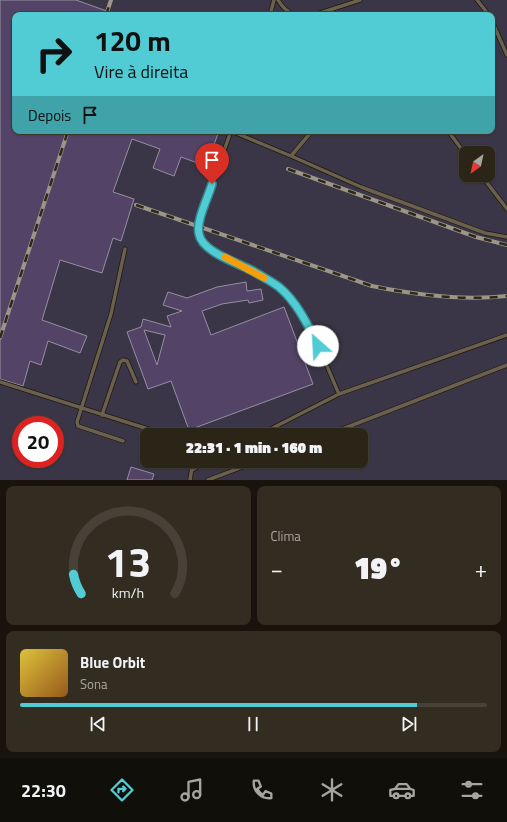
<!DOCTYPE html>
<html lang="pt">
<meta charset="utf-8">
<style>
:root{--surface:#2b2518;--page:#332d21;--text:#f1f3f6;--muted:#a6a5a2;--line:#474237;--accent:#51ccd4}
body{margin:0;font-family:"Titillium Web",sans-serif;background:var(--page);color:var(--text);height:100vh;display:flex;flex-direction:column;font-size:15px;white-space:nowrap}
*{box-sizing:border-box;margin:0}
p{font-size:13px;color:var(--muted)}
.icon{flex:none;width:22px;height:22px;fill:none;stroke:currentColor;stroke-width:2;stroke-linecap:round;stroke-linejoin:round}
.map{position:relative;height:480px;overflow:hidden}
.sheet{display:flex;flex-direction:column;gap:6px;padding:6px;background:#18140d;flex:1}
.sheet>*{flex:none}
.hud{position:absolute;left:12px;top:12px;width:483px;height:122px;border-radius:8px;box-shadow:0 1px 3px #0004,0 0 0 1px var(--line);background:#51ccd4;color:#111;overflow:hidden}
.needle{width:26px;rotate:213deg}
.fabs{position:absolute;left:459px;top:146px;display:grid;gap:8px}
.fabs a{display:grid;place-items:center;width:36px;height:36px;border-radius:8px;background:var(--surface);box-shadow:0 1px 3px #0004,0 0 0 1px var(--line);font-size:20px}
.speed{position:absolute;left:12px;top:416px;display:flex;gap:8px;font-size:20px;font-weight:700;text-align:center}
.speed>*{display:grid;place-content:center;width:52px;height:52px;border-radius:50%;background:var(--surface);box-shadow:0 1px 3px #0004,0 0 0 1px var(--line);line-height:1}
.speed .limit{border:6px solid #d22;background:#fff;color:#111}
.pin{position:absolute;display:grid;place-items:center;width:34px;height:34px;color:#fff;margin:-41px -17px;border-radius:50% 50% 50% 0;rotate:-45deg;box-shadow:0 0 4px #0007}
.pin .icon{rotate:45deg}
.me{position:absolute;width:44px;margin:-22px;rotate:334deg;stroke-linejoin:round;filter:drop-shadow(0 0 3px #0008)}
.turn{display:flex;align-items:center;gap:14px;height:84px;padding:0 16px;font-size:18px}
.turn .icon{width:52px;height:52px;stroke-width:2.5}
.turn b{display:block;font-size:28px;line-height:34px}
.then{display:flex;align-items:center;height:38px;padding:0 16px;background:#0003;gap:8px;font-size:15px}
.big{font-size:30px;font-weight:800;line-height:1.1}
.sheet .tile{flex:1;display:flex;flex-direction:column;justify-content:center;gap:6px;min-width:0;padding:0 14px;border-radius:8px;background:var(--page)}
.sheet .dial{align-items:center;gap:0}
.dial svg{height:104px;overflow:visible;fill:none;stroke:var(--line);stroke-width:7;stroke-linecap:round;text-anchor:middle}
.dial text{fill:var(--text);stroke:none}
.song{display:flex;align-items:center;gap:12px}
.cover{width:48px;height:48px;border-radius:6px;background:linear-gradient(135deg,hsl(50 70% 55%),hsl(30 70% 35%))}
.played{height:4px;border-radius:2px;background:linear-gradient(90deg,var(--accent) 85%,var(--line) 85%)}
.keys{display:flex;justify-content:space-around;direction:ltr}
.heat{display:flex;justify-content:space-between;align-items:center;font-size:22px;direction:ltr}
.sheet .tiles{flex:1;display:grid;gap:6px;grid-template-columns:1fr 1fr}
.tile:last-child{grid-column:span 2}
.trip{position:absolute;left:140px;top:428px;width:228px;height:40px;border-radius:8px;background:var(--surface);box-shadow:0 1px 3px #0004,0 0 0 1px var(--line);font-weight:800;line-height:40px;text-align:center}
.dock{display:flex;height:64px;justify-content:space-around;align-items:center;background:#110f0a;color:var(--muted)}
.dock .icon{width:28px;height:28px}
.dock .current{color:var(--accent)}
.dock b{font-size:18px;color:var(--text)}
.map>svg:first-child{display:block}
.industrial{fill:#3b3647;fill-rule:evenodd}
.building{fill:#534467;stroke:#968fa2;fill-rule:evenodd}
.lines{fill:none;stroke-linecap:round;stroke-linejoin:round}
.lane-casing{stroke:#201809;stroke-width:5}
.lane{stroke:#6a604f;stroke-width:3.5}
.rail-casing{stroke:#9c9588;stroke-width:4}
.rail{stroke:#2f2717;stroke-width:2.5;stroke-dasharray:8;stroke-linecap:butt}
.route-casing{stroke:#35858a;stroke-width:10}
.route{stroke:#51ccd4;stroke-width:7}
.slow{stroke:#f59e0b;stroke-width:7}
</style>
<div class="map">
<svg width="507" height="480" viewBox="0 0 507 480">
<rect width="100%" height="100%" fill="#393120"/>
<!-- industrial -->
<path class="industrial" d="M 0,0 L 507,0 L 507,480 L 0,480 ZM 15,15 L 492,15 L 492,131 L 15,131 ZM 466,153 L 488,153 L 488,175 L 466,175 ZM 21,425 L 55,425 L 55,459 L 21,459 ZM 147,435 L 361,435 L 361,461 L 147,461 Z"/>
<!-- building -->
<path class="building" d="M 0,0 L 76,0 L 115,14 L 15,15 L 15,131 L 219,131 L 206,166 L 181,157 L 174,176 L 153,168 L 160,149 L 132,139 L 113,192 L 134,199 L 121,241 L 113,238 L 102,273 L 60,260 L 42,320 L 87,336 L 80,353 L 48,341 L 41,365 L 30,361 L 23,386 L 0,379 Z
M 246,282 L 247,291 L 261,289 L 263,300 L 249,303 L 248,300 L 222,304 L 202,311 L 211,335 L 284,307 L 313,384 L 189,430 L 171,381 L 148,389 L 127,332 L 141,327 L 143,319 L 171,327 L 167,316 L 182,311 L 163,305 L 168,292 L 187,298 L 217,287 ZM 144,330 L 165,335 L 157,365 Z
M 131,467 L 154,474 L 152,480 L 127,480 Z"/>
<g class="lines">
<defs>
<path id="lane" d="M 278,0 C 282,7 287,12 295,15
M 477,0 L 489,15
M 270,15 L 274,0
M 314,15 L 360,0
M 492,21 L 507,55
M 231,131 L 198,224 C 197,232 199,238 204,244 C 213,253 227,258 238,264 C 252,271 265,278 278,287 C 305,306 325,363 339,394
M 231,131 L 291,156 L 312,131
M 448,131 L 466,155
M 291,156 L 361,187 L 485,233 L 507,237
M 481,175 L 507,209
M 0,382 L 167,435
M 102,415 L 120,362 L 123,360 L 127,361 L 136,382
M 259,435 L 339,394 L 507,335
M 327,435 L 507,365
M 123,441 L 78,426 L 77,422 L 111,314 L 125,249
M 192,470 L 208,461
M 190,480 L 193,461
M 208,480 L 258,461"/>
</defs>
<!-- lane casing -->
<use href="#lane" class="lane-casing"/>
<!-- lane -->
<use href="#lane" class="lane"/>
<defs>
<path id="rail" d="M 106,15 L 111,0
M 288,169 L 476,237 L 507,245
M 136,205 L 372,286 C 416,295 462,301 507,296
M 0,338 L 68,131"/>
</defs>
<!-- rail casing -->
<use href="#rail" class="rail-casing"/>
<!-- rail -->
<use href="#rail" class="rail"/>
</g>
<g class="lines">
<defs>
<path id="route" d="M 212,184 C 208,198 196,220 199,234 C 202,252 238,263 253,271 C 261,276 271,281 279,287 C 297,302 308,325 318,346"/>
</defs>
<!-- route casing -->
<use href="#route" class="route-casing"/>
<!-- route -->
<use href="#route" class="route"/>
<!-- slow -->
<path class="slow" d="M 225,257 L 264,278"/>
</g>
</svg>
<div class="fabs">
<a><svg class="needle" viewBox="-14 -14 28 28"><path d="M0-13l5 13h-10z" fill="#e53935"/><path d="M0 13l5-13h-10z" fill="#a6a5a2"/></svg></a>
</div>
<div class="speed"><div class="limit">20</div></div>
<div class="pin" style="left:212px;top:184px;background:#d93025"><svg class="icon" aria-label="arrive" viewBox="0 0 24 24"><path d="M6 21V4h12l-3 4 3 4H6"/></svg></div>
<svg class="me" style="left:318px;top:346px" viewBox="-20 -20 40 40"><circle r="19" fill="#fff"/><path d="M0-13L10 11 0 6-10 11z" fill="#51ccd4"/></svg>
<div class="trip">22:31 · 1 min · 160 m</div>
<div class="hud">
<div class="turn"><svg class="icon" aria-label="right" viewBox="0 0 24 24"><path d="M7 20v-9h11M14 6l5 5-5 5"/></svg><div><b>120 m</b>Vire à direita</div></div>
<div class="then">Depois<svg class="icon" aria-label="arrive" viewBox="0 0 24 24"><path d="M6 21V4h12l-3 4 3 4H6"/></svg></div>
</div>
</div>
<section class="sheet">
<div class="tiles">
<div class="tile dial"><svg viewBox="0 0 100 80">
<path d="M14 69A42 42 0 1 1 86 69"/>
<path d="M14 69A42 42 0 0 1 8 54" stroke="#51ccd4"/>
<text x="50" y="56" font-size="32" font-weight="700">13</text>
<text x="50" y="72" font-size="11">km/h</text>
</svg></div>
<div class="tile"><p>Clima</p>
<div class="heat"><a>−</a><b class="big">19°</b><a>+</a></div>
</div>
<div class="tile">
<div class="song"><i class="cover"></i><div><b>Blue Orbit</b><p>Sona</p></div></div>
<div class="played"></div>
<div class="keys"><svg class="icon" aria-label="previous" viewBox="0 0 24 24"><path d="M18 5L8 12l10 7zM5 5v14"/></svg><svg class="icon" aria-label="pause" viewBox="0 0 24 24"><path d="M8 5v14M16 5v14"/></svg><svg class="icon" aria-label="next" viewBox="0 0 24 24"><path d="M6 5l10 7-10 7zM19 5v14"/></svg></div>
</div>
</div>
</section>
<nav class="dock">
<b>22:30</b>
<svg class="icon current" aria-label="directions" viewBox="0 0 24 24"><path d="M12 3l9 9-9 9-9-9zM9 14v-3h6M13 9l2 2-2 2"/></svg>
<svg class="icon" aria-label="music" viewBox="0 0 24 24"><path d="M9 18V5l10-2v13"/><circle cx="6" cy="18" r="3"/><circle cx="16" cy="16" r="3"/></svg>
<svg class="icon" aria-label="phone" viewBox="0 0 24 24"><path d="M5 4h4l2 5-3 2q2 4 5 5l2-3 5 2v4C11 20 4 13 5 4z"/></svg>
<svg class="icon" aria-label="climate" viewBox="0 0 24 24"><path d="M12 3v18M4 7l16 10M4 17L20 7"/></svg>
<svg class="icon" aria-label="car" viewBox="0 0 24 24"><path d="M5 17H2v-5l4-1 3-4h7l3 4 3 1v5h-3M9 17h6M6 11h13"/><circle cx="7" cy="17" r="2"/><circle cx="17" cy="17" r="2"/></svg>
<svg class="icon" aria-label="filters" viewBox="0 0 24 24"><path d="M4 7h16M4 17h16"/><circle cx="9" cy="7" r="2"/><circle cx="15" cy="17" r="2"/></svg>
</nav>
